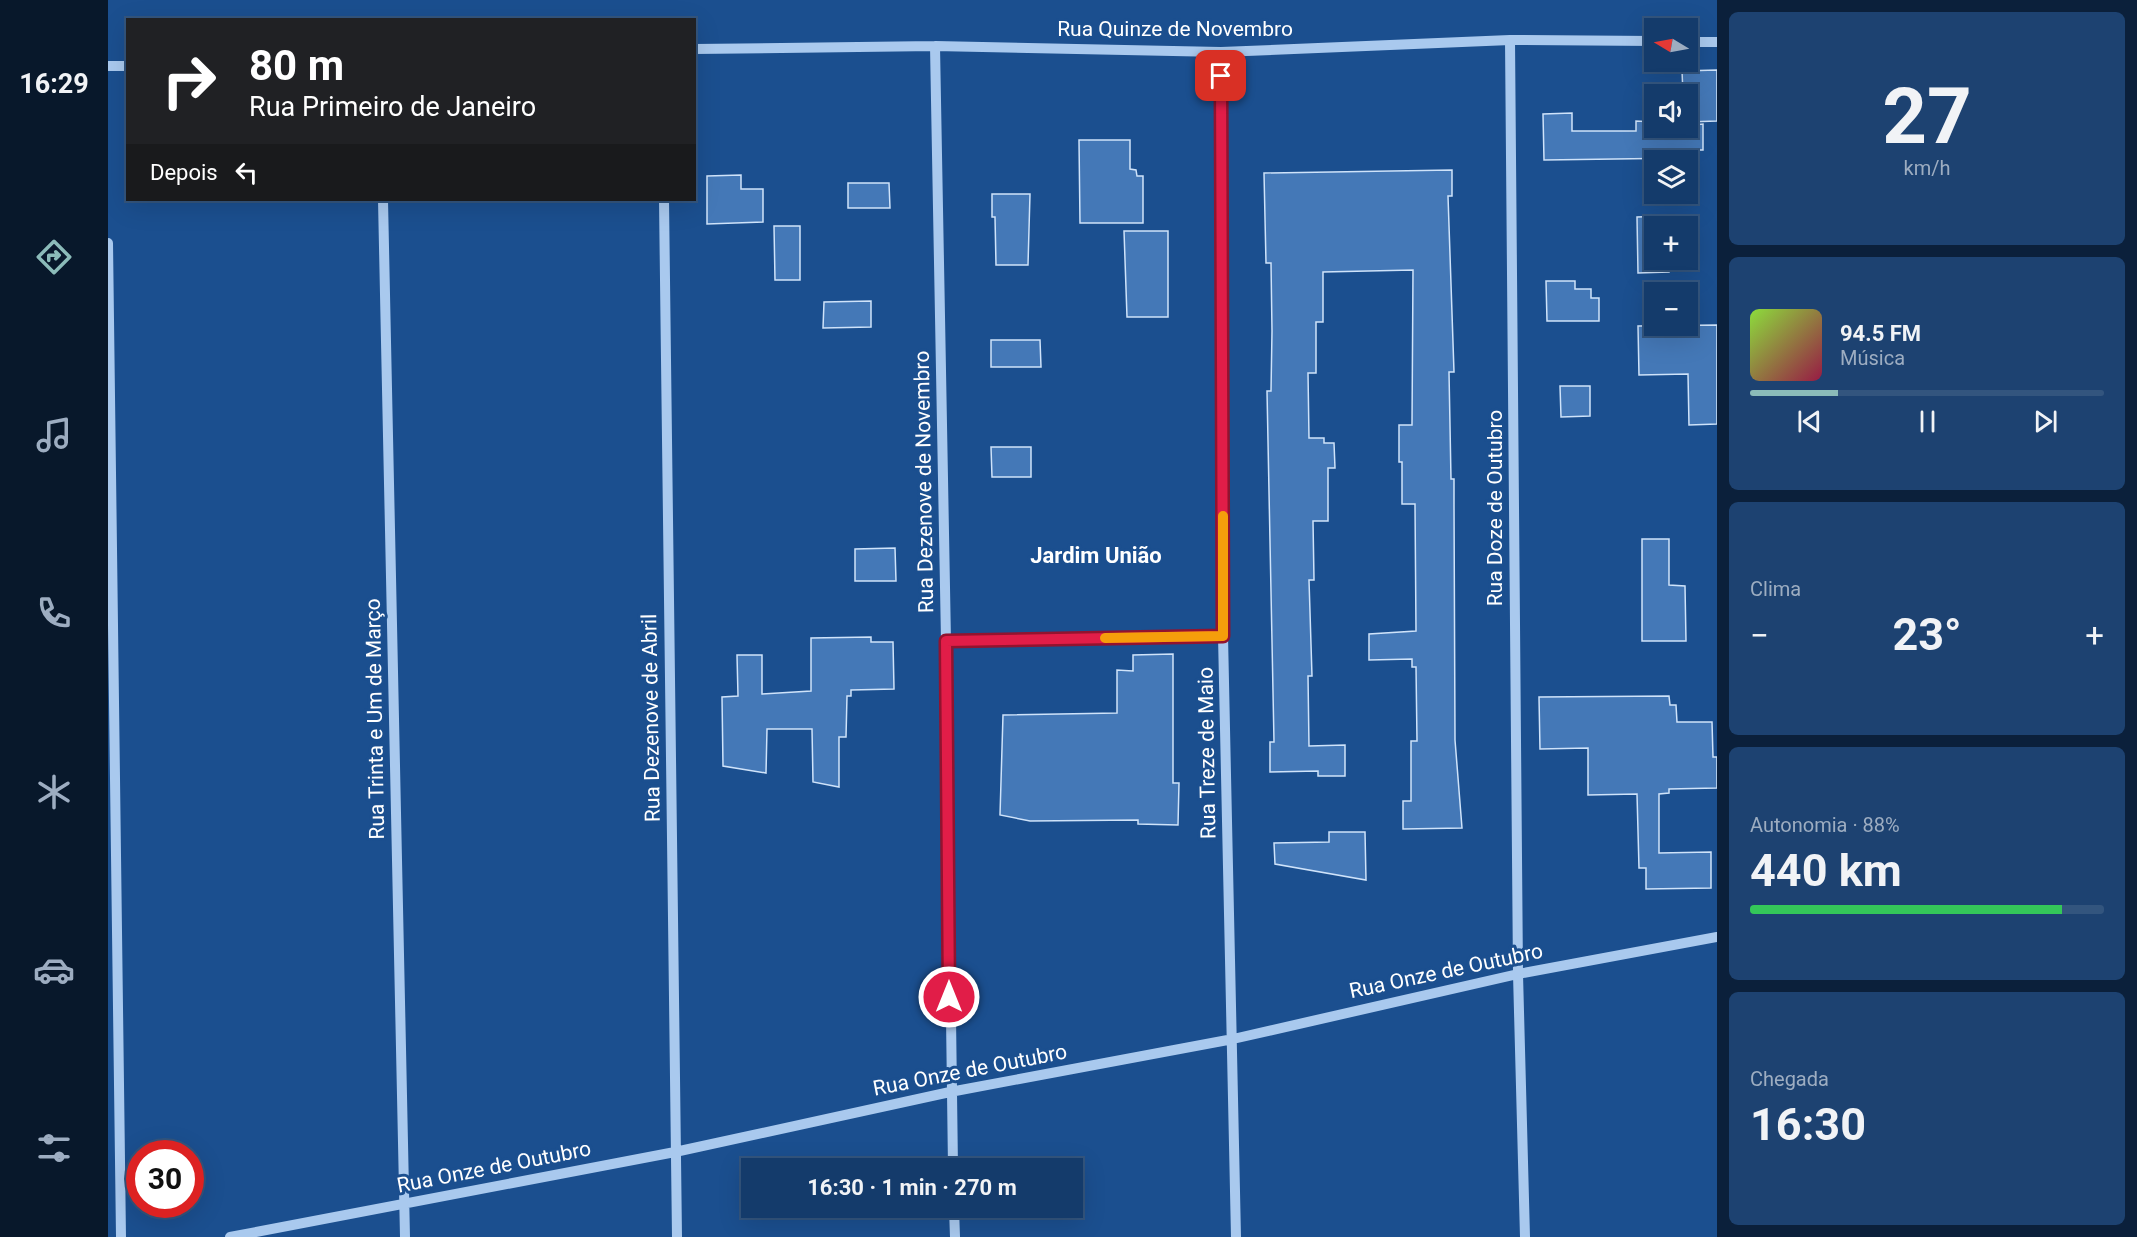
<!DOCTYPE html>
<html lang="pt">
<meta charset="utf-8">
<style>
:root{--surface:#143b6b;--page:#1d4271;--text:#f1f3f6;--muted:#9dadc1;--line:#33557e;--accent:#8bbbb9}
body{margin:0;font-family:Roboto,sans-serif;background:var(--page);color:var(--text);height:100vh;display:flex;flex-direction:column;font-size:22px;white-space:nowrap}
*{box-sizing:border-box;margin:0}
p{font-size:20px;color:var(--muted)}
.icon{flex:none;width:33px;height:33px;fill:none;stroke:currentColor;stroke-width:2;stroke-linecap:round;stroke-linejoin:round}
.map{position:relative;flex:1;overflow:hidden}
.panel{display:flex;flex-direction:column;gap:12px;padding:12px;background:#0b203b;width:420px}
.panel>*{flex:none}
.banner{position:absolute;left:18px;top:18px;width:570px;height:183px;border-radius:0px;box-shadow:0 6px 24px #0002,0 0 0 2px var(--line);background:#202124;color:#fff;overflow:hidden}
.needle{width:39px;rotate:280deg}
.fabs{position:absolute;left:1536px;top:18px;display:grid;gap:12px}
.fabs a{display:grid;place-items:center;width:54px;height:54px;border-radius:0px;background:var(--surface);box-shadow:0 6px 24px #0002,0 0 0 2px var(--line);font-size:30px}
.speed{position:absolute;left:18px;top:1140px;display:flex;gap:12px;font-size:30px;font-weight:700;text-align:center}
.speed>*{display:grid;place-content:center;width:78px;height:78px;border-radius:50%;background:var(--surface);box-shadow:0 6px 24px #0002,0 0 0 2px var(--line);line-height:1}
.speed .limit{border:9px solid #d22;background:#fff;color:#111}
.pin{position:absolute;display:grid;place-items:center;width:51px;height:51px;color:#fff;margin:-26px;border-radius:12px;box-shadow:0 3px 9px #0006}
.me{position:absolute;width:66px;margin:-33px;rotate:0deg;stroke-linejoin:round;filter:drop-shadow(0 0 4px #0008)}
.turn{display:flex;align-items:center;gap:21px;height:126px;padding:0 24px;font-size:27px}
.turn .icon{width:78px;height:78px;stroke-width:2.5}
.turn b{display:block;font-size:42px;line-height:51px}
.then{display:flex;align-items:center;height:57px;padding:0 24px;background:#0003;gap:12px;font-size:22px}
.big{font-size:45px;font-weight:700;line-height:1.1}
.panel .widget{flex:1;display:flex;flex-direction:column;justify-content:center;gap:9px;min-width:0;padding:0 21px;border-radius:9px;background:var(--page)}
.panel .dial{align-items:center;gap:0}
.dial b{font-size:78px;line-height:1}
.song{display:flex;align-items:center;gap:18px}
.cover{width:72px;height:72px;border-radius:9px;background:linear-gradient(135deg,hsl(90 70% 55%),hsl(340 70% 35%))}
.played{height:6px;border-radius:3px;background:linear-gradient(90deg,var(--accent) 25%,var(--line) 25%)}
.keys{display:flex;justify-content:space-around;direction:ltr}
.heat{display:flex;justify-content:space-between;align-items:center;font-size:33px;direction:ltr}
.charge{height:9px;border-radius:4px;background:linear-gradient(90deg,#34c759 88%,var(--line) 0)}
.trip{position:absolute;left:633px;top:1158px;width:342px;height:60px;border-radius:0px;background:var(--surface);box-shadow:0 6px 24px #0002,0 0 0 2px var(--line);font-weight:700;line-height:60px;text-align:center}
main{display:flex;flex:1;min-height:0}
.dock{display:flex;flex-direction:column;width:108px;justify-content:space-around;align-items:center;background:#08182b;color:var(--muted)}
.dock .icon{width:42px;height:42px}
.dock .current{color:var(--accent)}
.dock b{font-size:27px;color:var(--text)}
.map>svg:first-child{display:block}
.building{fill:#4478b7;stroke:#cfe3fa;stroke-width:1.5}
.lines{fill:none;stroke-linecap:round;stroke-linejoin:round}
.minor{stroke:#a9c9ee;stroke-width:10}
.route-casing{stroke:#92132f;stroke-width:15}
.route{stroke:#e11d48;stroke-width:10}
.slow{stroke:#f59e0b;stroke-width:10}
.labels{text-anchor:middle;stroke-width:6;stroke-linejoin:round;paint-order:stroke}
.street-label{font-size:21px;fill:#fff;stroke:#1b4f8f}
.neighbourhood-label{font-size:22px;font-weight:bold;fill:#fff;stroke:#1b4f8f}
</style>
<main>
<nav class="dock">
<b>16:29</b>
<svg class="icon current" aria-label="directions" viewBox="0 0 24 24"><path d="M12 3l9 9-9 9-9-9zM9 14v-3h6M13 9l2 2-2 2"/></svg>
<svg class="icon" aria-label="music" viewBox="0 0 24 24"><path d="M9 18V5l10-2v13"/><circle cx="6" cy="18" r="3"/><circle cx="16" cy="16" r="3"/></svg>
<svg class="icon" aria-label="phone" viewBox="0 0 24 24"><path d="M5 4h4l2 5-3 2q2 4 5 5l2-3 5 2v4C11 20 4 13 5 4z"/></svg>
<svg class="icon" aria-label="climate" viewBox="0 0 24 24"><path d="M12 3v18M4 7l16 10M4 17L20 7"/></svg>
<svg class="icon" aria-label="car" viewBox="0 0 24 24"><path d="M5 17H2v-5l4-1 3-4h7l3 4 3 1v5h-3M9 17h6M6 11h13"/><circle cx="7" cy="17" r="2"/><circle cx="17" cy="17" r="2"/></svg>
<svg class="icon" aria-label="filters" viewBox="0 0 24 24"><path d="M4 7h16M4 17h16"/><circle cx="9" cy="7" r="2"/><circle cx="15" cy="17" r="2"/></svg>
</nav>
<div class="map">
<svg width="1609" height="1237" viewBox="0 0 1609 1237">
<rect width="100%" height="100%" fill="#1b4f8f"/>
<!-- building -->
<path class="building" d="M 1609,70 L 1609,121 L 1580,122 L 1580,94 L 1575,94 L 1574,71 Z
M 1464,113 L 1464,131 L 1528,131 L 1528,121 L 1546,122 L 1546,128 L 1595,124 L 1595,150 L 1577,150 L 1578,158 L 1436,160 L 1435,114 Z
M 971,140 L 1022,140 L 1022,169 L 1028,170 L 1029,176 L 1035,176 L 1035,223 L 972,223 Z
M 1344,170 L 1344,196 L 1340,196 L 1346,372 L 1341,372 L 1343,479 L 1346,479 L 1346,504 L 1347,740 L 1354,828 L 1295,829 L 1295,801 L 1303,801 L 1303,741 L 1309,741 L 1308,667 L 1304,667 L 1304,659 L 1261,660 L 1261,634 L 1308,631 L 1307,504 L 1294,504 L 1294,462 L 1291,462 L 1291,425 L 1304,425 L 1305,270 L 1215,272 L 1215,322 L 1208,322 L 1208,373 L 1200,373 L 1201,438 L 1216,438 L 1216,443 L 1226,443 L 1227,468 L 1220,468 L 1220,521 L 1205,521 L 1206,580 L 1201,580 L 1204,676 L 1200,676 L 1201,746 L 1237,745 L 1237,776 L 1210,776 L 1210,771 L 1162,772 L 1162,742 L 1166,742 L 1159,391 L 1163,391 L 1164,331 L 1163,263 L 1158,263 L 1156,173 Z
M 633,175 L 633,189 L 655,189 L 655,222 L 599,224 L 599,176 Z
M 740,183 L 781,183 L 782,208 L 740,208 Z
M 884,194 L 922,194 L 920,265 L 888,265 L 887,217 L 884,217 Z
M 1560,216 L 1560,226 L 1546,226 L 1546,260 L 1561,260 L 1561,272 L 1530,273 L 1529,217 Z
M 666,226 L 692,226 L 692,280 L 667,280 Z
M 1016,231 L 1060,231 L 1060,317 L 1019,317 Z
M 1438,281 L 1467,281 L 1467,289 L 1483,289 L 1483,298 L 1491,298 L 1491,321 L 1439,321 Z
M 763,301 L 763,327 L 715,328 L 716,302 Z
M 1609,325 L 1609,424 L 1581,425 L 1580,374 L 1531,375 L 1530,326 Z
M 883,340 L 932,340 L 933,367 L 883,367 Z
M 1452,386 L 1482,386 L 1482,416 L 1453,417 Z
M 883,447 L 923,447 L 923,477 L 884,477 Z
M 1534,539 L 1561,539 L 1561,585 L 1577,586 L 1578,641 L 1534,641 Z
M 787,548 L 788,581 L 747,581 L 747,549 Z
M 763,637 L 763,642 L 785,642 L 786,689 L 743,690 L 743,696 L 739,696 L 738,737 L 731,737 L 731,787 L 705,782 L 704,729 L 659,729 L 658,773 L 615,766 L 614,697 L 630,696 L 629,655 L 654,655 L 654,694 L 703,691 L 703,638 Z
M 1065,654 L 1065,783 L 1071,783 L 1070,825 L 1030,824 L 1030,820 L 922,821 L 892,815 L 895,715 L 1009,713 L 1009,670 L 1025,671 L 1025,655 Z
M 1561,696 L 1562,705 L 1568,705 L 1569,722 L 1604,722 L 1605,757 L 1609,757 L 1609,788 L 1561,789 L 1561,793 L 1551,794 L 1551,853 L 1603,852 L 1603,888 L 1538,889 L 1538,868 L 1531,868 L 1529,794 L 1480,795 L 1480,748 L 1432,749 L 1431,697 Z
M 1221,832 L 1257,832 L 1258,880 L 1167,864 L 1166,843 L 1221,842 Z"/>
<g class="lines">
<!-- minor -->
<path class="minor" d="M 1402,40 L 1410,974 L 1417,1237
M 1580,42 L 1609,42
M 827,46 L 838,641 L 845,1168
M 586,49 L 827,46 L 1113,52 L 1402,40 L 1546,41
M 1113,52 L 1115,636 L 1128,1237
M 0,66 L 20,66
M 275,200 L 297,1237
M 556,200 L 569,1237
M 0,243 L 13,1237
M 838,641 L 1115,636
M 846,1208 L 847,1237
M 122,1237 L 567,1152 L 842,1092 L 1125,1039 L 1410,974 L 1609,937"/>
</g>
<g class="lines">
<defs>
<path id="route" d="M 841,997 L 838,641 L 1115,636 L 1113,76"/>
</defs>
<!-- route casing -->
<use href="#route" class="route-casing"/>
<!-- route -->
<use href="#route" class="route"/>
<!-- slow -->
<path class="slow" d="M 997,638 L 1115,636 L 1115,516"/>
</g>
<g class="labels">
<!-- street labels -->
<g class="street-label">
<text x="1067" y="36">Rua Quinze de Novembro</text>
<text transform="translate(816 482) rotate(-91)" y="7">Rua Dezenove de Novembro</text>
<text transform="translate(1387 508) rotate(-90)" y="7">Rua Doze de Outubro</text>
<text transform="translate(543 718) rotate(-91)" y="7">Rua Dezenove de Abril</text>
<text transform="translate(267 719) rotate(-91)" y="7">Rua Trinta e Um de Março</text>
<text transform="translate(1099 753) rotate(-91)" y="7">Rua Treze de Maio</text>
<text transform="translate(1338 971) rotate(-12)" y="7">Rua Onze de Outubro</text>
<text transform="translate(862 1070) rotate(-11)" y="7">Rua Onze de Outubro</text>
<text transform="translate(386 1167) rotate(-11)" y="7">Rua Onze de Outubro</text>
</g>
<!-- neighbourhood labels -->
<g class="neighbourhood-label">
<text x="988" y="563">Jardim União</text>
</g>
</g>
</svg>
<div class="fabs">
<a><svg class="needle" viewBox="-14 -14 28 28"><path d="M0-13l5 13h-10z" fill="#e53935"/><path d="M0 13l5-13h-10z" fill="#9dadc1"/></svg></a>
<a><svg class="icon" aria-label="sound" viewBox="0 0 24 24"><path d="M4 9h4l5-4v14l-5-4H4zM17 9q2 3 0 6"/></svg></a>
<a><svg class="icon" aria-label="layers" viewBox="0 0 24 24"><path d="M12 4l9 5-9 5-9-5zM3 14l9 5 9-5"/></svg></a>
<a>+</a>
<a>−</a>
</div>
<div class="speed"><div class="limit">30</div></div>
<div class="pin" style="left:1113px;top:76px;background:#d93025"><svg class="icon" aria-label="arrive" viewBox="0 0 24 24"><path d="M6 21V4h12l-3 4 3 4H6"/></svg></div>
<svg class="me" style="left:841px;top:997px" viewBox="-20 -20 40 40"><circle r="17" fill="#e11d48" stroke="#fff" stroke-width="3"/><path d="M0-11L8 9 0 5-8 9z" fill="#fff"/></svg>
<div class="trip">16:30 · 1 min · 270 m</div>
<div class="banner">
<div class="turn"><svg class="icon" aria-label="right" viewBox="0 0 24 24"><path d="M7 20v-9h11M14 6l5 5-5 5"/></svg><div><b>80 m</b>Rua Primeiro de Janeiro</div></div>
<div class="then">Depois<svg class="icon" aria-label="left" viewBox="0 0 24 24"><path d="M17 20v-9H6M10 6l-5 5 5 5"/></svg></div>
</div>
</div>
<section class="panel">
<div class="widget dial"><b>27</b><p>km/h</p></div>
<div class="widget">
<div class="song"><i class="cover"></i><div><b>94.5 FM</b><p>Música</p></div></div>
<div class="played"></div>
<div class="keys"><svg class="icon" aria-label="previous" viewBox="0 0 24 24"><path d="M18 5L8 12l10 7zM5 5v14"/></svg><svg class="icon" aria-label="pause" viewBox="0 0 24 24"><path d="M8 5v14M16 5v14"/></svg><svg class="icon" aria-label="next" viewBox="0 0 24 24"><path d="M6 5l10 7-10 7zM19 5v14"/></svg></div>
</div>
<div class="widget"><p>Clima</p>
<div class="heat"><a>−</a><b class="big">23°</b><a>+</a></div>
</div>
<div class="widget"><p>Autonomia · 88%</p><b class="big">440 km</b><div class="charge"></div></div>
<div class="widget"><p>Chegada</p><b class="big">16:30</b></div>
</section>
</main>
